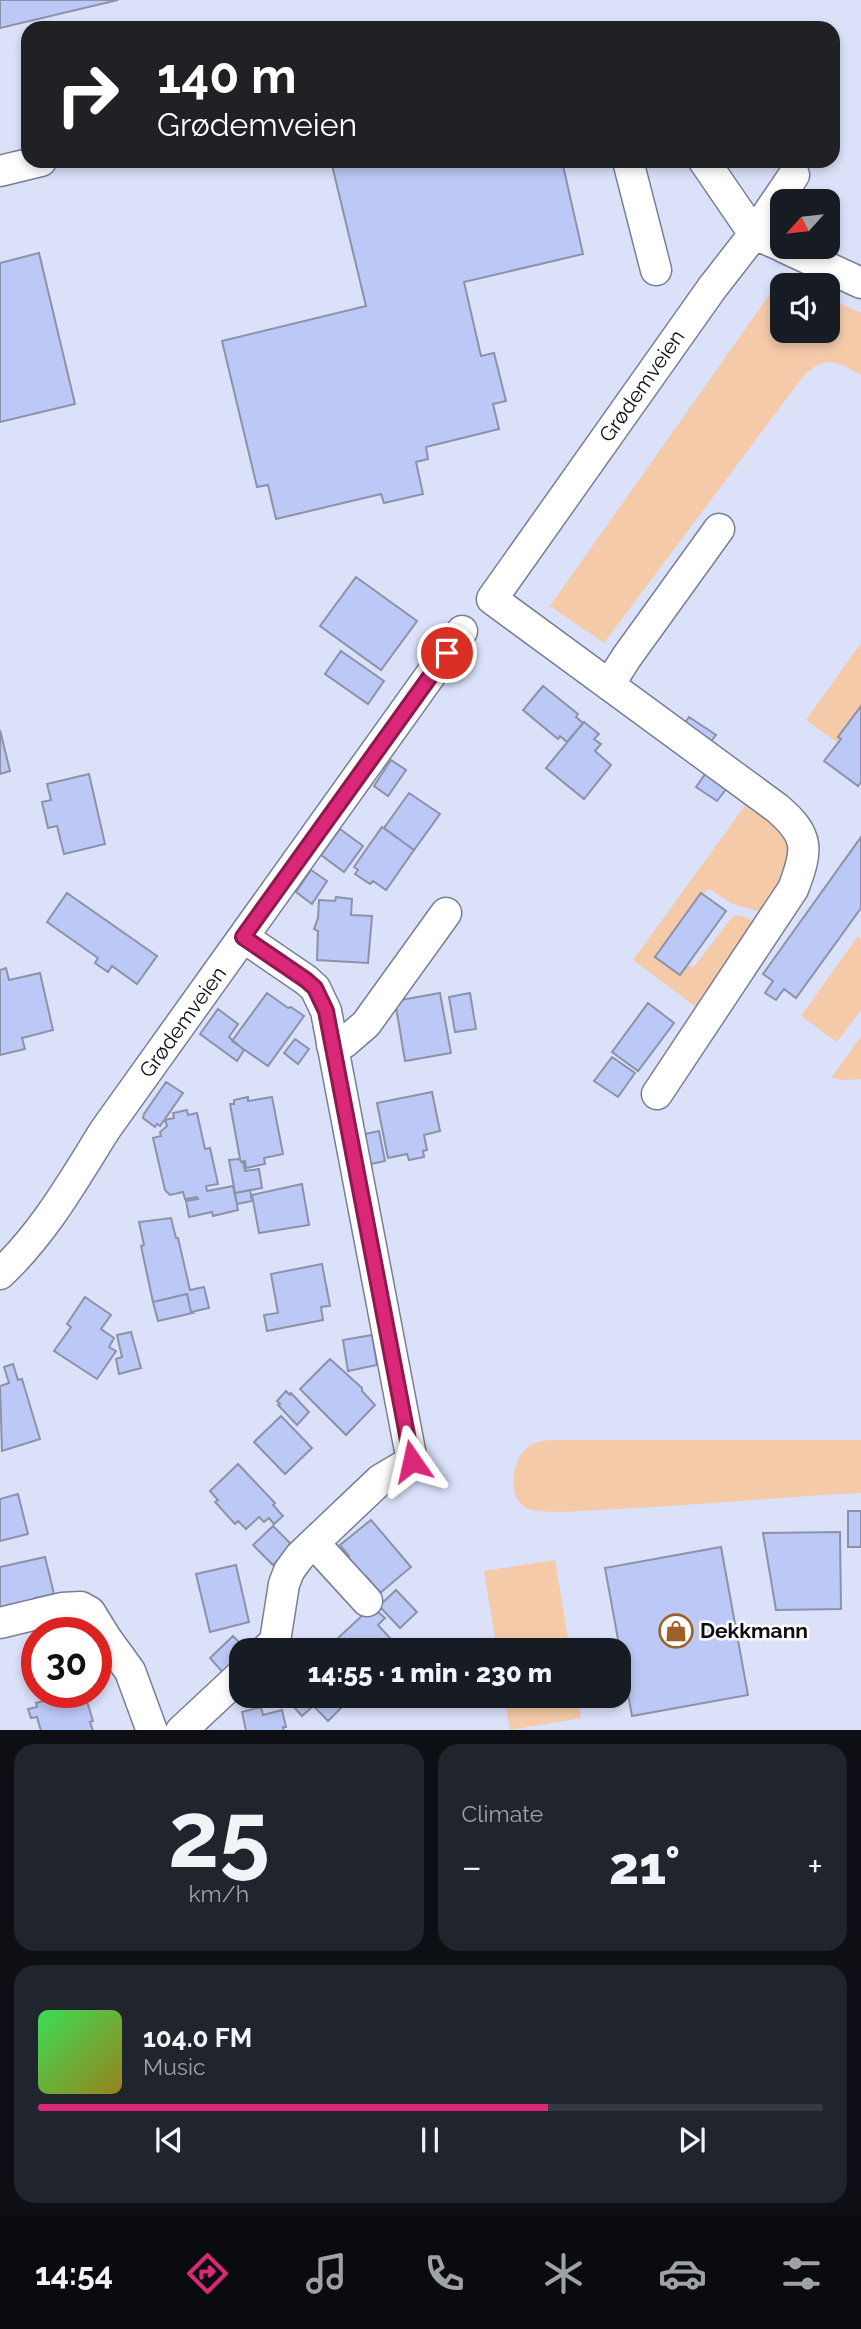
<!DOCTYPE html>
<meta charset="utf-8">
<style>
:root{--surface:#171b24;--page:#20242c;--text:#f1f3f6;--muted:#9ea1a6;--line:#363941;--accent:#db2777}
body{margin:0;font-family:Raleway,sans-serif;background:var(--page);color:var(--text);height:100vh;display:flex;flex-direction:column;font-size:26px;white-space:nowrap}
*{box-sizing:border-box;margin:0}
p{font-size:23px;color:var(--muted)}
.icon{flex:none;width:38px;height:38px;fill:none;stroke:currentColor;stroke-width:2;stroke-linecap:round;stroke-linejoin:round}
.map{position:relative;height:1730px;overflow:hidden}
.panel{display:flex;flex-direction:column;gap:14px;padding:14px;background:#0d0f14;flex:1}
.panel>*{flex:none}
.top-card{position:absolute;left:21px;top:21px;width:819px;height:147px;border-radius:21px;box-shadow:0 4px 10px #0003;background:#202124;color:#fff;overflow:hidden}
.needle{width:46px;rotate:243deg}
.controls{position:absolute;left:770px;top:189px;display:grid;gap:14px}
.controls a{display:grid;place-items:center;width:70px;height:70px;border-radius:14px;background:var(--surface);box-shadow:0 4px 10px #0003;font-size:35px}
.speed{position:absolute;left:21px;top:1617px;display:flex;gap:14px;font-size:35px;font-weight:700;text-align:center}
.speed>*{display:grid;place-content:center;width:91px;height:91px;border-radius:50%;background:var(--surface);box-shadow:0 4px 10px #0003;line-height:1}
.speed .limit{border:10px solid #d22;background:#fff;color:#111}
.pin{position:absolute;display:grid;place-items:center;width:60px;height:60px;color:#fff;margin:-30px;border:4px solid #fff;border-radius:50%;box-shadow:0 2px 7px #0007}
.me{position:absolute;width:77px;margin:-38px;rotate:349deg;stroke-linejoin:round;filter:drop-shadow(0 0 5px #0008)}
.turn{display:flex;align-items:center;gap:24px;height:147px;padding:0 21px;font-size:32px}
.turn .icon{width:91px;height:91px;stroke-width:2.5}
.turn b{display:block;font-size:49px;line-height:60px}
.big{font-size:52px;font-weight:800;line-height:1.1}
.panel .widget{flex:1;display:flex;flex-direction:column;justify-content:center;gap:10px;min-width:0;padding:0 24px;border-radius:21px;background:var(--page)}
.panel .dial{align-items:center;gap:0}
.dial b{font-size:91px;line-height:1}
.song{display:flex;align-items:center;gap:21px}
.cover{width:84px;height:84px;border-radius:10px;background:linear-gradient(135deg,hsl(130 70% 55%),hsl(50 70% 35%))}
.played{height:7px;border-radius:4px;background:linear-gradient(90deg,var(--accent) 65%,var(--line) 65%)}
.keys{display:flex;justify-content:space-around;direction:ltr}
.heat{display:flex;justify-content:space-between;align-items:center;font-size:38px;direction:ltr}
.panel .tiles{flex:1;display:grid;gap:14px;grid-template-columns:1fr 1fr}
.widget:last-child{grid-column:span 2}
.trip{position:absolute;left:229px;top:1638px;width:402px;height:70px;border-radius:21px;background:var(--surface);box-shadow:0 4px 10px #0003;font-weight:800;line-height:70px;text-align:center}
.menu{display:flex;height:112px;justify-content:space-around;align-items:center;background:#090b0e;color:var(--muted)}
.menu .icon{width:49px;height:49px}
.menu .active{color:var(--accent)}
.menu b{font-size:32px;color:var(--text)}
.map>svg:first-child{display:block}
.green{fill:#f4caa9}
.building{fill:#bcc8f5;stroke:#8c92a9;stroke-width:2}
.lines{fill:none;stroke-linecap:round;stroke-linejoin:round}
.minor-casing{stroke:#787e94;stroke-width:33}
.minor{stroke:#fff;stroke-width:30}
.route-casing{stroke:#8e194d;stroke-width:18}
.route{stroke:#db2777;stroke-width:12}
.labels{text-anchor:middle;stroke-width:5;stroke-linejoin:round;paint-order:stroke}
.street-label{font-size:21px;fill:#0c0e16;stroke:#fff}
.poi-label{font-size:21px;font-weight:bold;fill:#0c0e16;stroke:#fff;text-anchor:start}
</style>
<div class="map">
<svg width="861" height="1731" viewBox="0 0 861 1731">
<rect width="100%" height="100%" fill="#dae1f9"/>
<!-- green -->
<path class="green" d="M 782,277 L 800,285 L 782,285 L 782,331 L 828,331 L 828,298 L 861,313 L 861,375 C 837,362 829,354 805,374 L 604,643 L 550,606 Z
M 861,643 L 861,706 L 839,736 L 841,739 L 838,743 L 806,720 Z
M 747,803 C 757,811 785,827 790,838 C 801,862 773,893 761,912 L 733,904 L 709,889 L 703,894 L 701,893 L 655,956 L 687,964 L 693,968 L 733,916 L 739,915 L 755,921 L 709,986 L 696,1007 L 633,960 Z
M 858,936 L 861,939 L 861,1010 L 837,1042 L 801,1016 Z
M 861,1036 L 861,1079 L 842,1080 L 832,1077 Z
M 551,1440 L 861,1440 L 861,1493 C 780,1497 698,1505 617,1509 C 594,1510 553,1514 532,1510 C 506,1504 510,1462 527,1448 C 534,1442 542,1441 551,1440 Z
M 555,1560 L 570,1650 L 497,1650 L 484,1571 Z
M 504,1696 L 577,1696 L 581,1718 L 510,1730 Z"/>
<!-- building -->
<path class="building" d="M 0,0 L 118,0 L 0,28 Z
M 331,161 L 562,161 L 583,254 L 464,282 L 481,356 L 494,353 L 506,401 L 493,404 L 499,429 L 426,447 L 428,459 L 416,462 L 423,494 L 384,503 L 381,494 L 276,519 L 268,485 L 257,487 L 222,341 L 366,306 Z
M 39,253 L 75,404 L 0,422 L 0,263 Z
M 356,577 L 417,621 L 381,670 L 320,626 Z
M 341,651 L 384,681 L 368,704 L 325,674 Z
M 543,686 L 578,714 L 576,717 L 583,723 L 567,742 L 560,736 L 558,739 L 523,710 Z
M 861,706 L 861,782 L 858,786 L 824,761 L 841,739 L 838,737 Z
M 689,717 L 716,735 L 708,745 L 682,727 Z
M 584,722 L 599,734 L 594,739 L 601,744 L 595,751 L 611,765 L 584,799 L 546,768 Z
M 0,730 L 10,771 L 0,774 Z
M 391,760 L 406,770 L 388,796 L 374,786 Z
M 706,773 L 727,788 L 717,801 L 696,787 Z
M 89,774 L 105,844 L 64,854 L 57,826 L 48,828 L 42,802 L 51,800 L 47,784 Z
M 409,793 L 440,814 L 414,850 L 384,828 Z
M 382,827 L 414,850 L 386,890 L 373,881 L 370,884 L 355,874 L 358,870 L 354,867 Z
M 340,829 L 363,846 L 344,872 L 321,855 Z
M 861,837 L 861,908 L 796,998 L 784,989 L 776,1000 L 765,993 L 773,981 L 763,974 Z
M 311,870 L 327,881 L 312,904 L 296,892 Z
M 67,893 L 157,956 L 137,984 L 112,966 L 108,972 L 95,963 L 98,958 L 47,922 Z
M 701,893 L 726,911 L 680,975 L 655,957 Z
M 336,897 L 352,899 L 351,915 L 372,916 L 368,963 L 317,960 L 318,931 L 314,929 L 318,918 L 319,900 L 335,901 Z
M 6,968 L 9,980 L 40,973 L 53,1030 L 22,1038 L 25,1049 L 0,1055 L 0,970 Z
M 267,993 L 288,1008 L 291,1007 L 304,1016 L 268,1066 L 232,1041 Z
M 440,993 L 451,1053 L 405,1061 L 395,1001 Z
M 470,993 L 476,1029 L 455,1032 L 449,997 Z
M 648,1003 L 674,1023 L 638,1071 L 612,1052 Z
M 218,1009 L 238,1024 L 229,1037 L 244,1050 L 237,1061 L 200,1034 Z
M 295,1039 L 309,1049 L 298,1064 L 284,1053 Z
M 612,1057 L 635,1073 L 618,1097 L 594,1081 Z
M 166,1082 L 183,1093 L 160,1126 L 157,1124 L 155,1127 L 143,1118 L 144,1114 Z
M 432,1092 L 440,1131 L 424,1135 L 427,1150 L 423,1151 L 424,1157 L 409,1160 L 407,1154 L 388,1158 L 377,1103 Z
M 248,1097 L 248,1101 L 272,1097 L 283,1154 L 264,1158 L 265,1164 L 246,1168 L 245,1161 L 241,1162 L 240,1159 L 230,1104 L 234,1104 L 234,1100 Z
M 187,1110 L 188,1115 L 197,1113 L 205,1149 L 210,1148 L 218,1184 L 206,1186 L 207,1191 L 233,1186 L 238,1210 L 213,1216 L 212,1212 L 189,1217 L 186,1201 L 198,1199 L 197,1197 L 185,1199 L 183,1192 L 170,1195 L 165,1190 L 153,1138 L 161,1136 L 160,1132 L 167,1126 L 165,1120 L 174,1118 L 173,1113 Z
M 379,1131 L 385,1161 L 366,1165 L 360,1135 Z
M 240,1159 L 241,1162 L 243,1162 L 245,1171 L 259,1169 L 262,1188 L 235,1193 L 229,1160 Z
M 302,1184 L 309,1225 L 259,1233 L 252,1195 Z
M 250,1190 L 252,1201 L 237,1204 L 235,1193 Z
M 171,1218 L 176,1238 L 178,1238 L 190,1290 L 204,1287 L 209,1308 L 191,1312 L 187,1294 L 153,1302 L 141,1246 L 144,1245 L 139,1222 Z
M 322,1264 L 330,1306 L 321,1307 L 323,1320 L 267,1331 L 264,1315 L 278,1313 L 271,1274 Z
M 187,1294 L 191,1312 L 193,1313 L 158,1321 L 153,1302 Z
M 85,1297 L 111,1315 L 101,1329 L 114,1338 L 109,1347 L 116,1351 L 97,1379 L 54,1351 L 71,1327 L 67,1324 Z
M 131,1332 L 141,1368 L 119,1374 L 116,1359 L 122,1357 L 117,1335 Z
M 372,1335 L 377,1365 L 348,1371 L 343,1340 Z
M 330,1359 L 362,1388 L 362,1391 L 375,1405 L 346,1435 L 300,1389 Z
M 13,1364 L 18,1380 L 22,1379 L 40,1439 L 2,1451 L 0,1386 L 9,1383 L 4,1367 Z
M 286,1391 L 290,1395 L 291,1393 L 309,1412 L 297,1425 L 278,1405 L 280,1404 L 277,1401 Z
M 281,1416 L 312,1448 L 285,1474 L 254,1442 Z
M 238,1464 L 275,1503 L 273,1505 L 283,1516 L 274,1524 L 269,1518 L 264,1522 L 259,1517 L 246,1529 L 238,1521 L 235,1524 L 215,1502 L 218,1500 L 210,1491 Z
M 18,1494 L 28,1534 L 0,1541 L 0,1499 Z
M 848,1511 L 861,1511 L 861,1547 L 848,1547 Z
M 371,1520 L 411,1567 L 380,1593 L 366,1576 L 363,1579 L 346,1559 L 349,1556 L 340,1545 Z
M 273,1526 L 293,1546 L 273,1565 L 253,1545 Z
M 840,1532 L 841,1609 L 776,1610 L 763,1533 Z
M 721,1547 L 748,1695 L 632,1716 L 605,1568 Z
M 45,1557 L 54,1594 L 35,1598 L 36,1601 L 14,1607 L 13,1604 L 0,1607 L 0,1567 Z
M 236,1565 L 249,1622 L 210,1632 L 196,1574 Z
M 396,1590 L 417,1612 L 400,1628 L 379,1606 Z
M 376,1610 L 385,1618 L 378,1625 L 400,1649 L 351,1650 L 338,1638 L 366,1612 L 369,1616 Z
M 233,1636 L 247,1650 L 242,1650 L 242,1663 L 227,1677 L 210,1658 Z
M 87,1692 L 88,1697 L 86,1698 L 93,1721 L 90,1722 L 93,1731 L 41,1731 L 37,1717 L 31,1718 L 28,1709 L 37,1707 L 36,1703 L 52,1699 L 53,1704 L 63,1702 L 62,1692 Z
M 284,1696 L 299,1696 L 311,1708 L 302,1716 Z
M 304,1696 L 350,1696 L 341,1704 L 343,1706 L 328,1721 Z
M 261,1707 L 263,1715 L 282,1710 L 286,1727 L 283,1727 L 284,1731 L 246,1731 L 242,1712 Z"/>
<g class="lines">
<defs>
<path id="minor" d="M 628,161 L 656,270
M 704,161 L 754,234 L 782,246
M 0,171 L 41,161
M 783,247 L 861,283
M 609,685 L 626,658 L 719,529
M 243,937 L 306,980 L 315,988 L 326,1011 L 412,1461 L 380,1480 L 300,1556 L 289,1571 L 284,1584 L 275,1641 L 266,1650
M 332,1045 L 344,1043 L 366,1024 L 446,913
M 657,1094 L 793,889 C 808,850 810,836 777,808 L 492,599 L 712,288 L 754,234 L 794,175
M 0,1274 C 44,1233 73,1181 105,1130 L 462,631
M 314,1543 L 367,1601
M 0,1623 L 62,1608 L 81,1607 L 90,1612 L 106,1638 L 130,1671 L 152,1731
M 181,1731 L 242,1674"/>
</defs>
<!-- minor casing -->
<use href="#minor" class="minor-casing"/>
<!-- minor -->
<use href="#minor" class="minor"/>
</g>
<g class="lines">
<defs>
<path id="route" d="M 412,1461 L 326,1011 L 315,988 L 306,980 L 243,937 L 447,653"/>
</defs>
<!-- route casing -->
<use href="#route" class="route-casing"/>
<!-- route -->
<use href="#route" class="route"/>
</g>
<!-- icons -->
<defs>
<symbol id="shop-ring" viewBox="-11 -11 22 22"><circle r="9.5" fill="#fff" stroke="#9e6026" stroke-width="1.5"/><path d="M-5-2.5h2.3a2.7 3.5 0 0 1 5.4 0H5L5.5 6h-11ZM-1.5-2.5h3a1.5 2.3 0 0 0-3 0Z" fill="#9e6026"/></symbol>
</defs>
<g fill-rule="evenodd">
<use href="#shop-ring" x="657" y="1612" width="38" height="38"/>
</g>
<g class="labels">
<!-- street labels -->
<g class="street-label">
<text transform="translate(642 386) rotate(-55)" y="7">Grødemveien</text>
<text transform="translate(183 1022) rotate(-54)" y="7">Grødemveien</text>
</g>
<!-- poi labels -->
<g class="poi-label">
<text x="700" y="1638">Dekkmann</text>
</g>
</g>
</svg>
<div class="controls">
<a><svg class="needle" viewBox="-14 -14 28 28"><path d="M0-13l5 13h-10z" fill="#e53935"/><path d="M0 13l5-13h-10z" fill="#9ea1a6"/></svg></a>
<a><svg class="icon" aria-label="sound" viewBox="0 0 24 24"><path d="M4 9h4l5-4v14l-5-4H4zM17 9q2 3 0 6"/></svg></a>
</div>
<div class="speed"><div class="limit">30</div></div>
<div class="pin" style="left:447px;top:653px;background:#d93025"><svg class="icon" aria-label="arrive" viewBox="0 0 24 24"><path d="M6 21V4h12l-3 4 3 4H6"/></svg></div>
<svg class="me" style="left:412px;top:1461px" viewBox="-20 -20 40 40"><path d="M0-17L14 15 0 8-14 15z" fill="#db2777" stroke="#fff" stroke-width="4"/></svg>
<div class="trip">14:55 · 1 min · 230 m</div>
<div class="top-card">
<div class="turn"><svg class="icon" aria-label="right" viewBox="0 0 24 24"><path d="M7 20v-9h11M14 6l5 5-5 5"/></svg><div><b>140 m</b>Grødemveien</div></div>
</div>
</div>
<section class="panel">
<div class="tiles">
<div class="widget dial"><b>25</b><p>km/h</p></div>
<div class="widget"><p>Climate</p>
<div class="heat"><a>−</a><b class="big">21°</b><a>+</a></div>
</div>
<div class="widget">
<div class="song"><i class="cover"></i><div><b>104.0 FM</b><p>Music</p></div></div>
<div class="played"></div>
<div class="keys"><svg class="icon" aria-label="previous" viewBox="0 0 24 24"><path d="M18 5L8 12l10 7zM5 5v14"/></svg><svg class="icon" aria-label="pause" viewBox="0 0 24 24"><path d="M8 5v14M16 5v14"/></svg><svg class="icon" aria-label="next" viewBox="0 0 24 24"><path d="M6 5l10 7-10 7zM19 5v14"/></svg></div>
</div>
</div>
</section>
<nav class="menu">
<b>14:54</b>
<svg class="icon active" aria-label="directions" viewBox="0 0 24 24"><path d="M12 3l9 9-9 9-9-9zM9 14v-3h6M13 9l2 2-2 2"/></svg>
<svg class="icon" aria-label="music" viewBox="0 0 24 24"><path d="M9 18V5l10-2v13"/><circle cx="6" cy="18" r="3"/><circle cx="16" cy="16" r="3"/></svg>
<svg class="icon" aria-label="phone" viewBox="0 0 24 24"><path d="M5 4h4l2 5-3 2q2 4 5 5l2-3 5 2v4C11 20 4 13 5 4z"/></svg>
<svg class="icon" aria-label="climate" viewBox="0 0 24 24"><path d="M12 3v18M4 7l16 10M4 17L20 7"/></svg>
<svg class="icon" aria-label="car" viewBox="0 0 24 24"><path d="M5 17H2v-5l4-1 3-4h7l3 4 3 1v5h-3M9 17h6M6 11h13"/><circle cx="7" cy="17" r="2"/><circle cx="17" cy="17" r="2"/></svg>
<svg class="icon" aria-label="filters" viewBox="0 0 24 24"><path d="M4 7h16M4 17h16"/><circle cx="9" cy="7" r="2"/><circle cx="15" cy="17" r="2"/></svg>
</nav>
